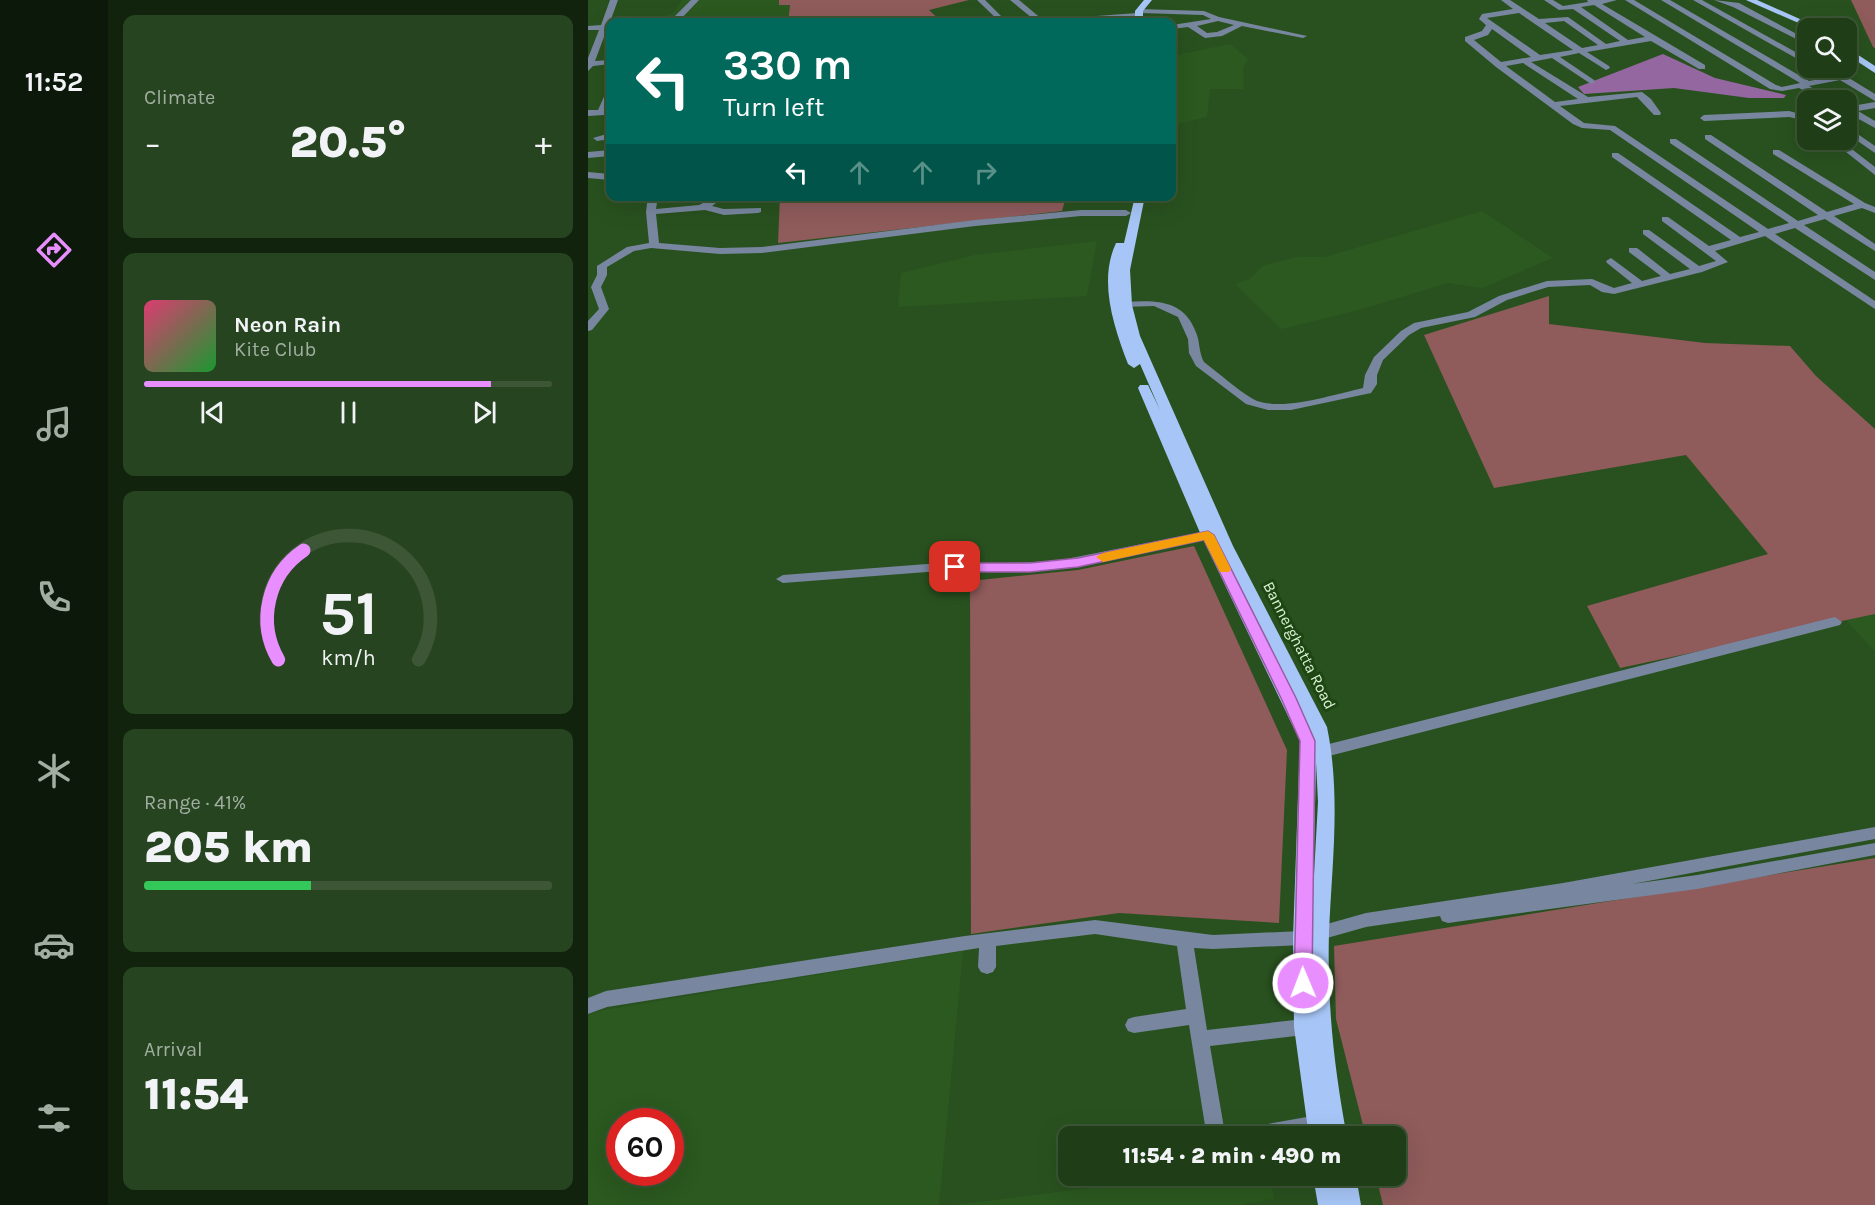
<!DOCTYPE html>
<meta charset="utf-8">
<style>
:root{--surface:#1f3d17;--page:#274420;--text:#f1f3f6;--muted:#a1aea1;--line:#3c5636;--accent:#e98efe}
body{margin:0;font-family:Karla,sans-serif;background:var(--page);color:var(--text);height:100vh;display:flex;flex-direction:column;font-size:22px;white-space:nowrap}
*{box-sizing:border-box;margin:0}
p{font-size:20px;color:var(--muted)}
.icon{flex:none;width:33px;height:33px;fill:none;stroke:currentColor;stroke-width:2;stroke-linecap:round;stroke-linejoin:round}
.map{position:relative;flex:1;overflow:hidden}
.drawer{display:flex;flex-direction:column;gap:15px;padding:15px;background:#11220d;width:480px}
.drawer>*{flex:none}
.guide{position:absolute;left:18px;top:18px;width:570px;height:183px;border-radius:12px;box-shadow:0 6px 24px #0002,0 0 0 2px var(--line);background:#00695c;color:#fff;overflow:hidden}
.controls{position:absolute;left:1209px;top:18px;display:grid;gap:12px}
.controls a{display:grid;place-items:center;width:60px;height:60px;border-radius:12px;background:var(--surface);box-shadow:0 6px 24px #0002,0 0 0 2px var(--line);font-size:30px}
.speed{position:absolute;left:18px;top:1108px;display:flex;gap:12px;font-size:30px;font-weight:700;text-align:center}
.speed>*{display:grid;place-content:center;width:78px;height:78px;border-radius:50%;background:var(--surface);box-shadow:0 6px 24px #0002,0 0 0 2px var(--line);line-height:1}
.speed .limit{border:9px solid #d22;background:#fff;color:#111}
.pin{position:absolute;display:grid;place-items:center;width:51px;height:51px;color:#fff;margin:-26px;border-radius:12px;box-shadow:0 3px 9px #0006}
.me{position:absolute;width:66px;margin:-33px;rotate:359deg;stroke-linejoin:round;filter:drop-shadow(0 0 4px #0008)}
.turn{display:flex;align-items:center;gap:21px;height:126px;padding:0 18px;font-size:27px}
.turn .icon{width:78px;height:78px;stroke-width:2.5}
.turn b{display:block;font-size:42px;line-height:51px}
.lanes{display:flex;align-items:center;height:57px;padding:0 18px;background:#0003;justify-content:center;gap:30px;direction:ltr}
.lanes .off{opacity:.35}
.big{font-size:45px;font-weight:800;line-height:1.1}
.drawer .card{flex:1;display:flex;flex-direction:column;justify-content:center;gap:9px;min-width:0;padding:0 21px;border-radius:12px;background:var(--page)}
.drawer .dial{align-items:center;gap:0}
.dial svg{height:156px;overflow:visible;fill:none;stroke:var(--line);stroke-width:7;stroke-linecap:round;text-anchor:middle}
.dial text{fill:var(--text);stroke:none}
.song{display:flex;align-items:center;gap:18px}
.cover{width:72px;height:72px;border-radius:9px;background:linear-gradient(135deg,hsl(340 70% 55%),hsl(130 70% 35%))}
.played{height:6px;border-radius:3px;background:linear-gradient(90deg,var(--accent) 85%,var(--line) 85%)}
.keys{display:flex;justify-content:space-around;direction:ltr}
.heat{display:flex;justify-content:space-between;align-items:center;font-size:33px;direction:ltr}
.charge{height:9px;border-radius:4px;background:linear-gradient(90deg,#34c759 41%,var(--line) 0)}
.trip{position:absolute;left:470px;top:1126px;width:348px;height:60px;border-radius:12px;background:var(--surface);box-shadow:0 6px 24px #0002,0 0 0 2px var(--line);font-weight:800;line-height:60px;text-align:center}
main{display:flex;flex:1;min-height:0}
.menu{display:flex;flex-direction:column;width:108px;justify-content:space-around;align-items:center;background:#0c1809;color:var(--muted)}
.menu .icon{width:42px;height:42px}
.menu .current{color:var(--accent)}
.menu b{font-size:27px;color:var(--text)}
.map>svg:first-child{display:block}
.built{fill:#2b591f;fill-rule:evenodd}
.green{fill:#8f5b5b}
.water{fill:#9567a0}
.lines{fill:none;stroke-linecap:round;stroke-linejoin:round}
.minor{fill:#78879f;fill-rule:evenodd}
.major{fill:#a7c6f7;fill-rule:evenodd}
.route{fill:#e98efe;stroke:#975ca5;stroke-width:1.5}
.slow{fill:#f59e0b}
.labels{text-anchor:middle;stroke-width:6;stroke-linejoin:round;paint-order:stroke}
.street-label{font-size:16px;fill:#daf2d4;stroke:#1e4613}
</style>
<main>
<nav class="menu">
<b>11:52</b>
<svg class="icon current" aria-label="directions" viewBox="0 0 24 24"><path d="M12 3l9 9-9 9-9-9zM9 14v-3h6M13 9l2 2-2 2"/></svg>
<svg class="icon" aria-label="music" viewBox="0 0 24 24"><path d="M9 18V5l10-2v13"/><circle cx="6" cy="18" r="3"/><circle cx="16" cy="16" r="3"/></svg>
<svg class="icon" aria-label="phone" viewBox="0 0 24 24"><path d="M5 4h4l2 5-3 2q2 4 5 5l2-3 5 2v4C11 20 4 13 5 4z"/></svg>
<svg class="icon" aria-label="climate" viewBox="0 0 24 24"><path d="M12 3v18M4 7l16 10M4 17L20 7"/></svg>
<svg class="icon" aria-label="car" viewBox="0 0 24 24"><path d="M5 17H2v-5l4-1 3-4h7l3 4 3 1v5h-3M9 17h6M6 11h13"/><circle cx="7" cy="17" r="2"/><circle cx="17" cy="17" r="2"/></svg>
<svg class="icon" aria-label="filters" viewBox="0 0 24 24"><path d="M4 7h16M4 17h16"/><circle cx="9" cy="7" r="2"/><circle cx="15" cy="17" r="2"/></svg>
</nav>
<section class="drawer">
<div class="card"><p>Climate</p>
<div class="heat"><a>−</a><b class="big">20.5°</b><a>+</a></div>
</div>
<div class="card">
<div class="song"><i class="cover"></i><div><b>Neon Rain</b><p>Kite Club</p></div></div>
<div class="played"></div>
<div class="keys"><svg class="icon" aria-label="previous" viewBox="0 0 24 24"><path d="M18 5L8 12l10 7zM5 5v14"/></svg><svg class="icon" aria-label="pause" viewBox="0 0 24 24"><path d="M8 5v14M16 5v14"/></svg><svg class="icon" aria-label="next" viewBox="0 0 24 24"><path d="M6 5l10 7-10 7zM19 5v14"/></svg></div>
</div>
<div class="card dial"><svg viewBox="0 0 100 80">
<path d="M14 69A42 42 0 1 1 86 69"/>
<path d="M14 69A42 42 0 0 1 27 13" stroke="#e98efe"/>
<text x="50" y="56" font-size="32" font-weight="700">51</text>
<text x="50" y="72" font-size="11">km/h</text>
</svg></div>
<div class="card"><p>Range · 41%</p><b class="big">205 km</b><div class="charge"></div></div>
<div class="card"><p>Arrival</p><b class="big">11:54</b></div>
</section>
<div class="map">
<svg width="1287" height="1205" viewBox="0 0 1287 1205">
<rect width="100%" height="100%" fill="#29511f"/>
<!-- built -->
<path class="built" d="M 94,0 L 191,0 L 191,5 L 202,5 L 200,22 L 69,22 L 72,17 L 85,13 Z
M 642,44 L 660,59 L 655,68 L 656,89 L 622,89 L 619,117 L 584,125 L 584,56 Z
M 894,211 L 965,258 L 894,288 L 860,283 L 771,310 L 693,329 L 647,284 L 663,278 L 674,266 L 709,257 L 737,257 Z
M 509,241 L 499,296 L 310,307 L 313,273 L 387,255 Z
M 1287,614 L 1287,652 L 1257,619 Z
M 375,951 L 351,1205 L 0,1205 L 0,1015 L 15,1010 ZM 32,1122 L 82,1122 L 82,1173 L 32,1173 Z
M 598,1176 L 682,1176 L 686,1199 L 652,1205 L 366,1205 Z"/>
<!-- green -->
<path class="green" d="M 191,0 L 381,0 L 341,10 L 354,22 L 200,22 L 202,5 L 191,5 Z
M 1263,0 L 1287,0 L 1287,48 L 1285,47 Z
M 192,197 L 192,196 L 478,197 L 474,211 L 190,243 Z
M 961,296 L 961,324 L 1117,343 L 1202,346 L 1228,376 L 1287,429 L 1287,614 L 1032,668 L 999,606 L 1180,554 L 1098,455 L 906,488 L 836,335 Z
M 606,546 L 699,750 L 691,923 L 531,913 L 383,934 L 382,581 L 490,570 Z
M 1287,858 L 1287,1205 L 795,1205 L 788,1176 L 807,1176 L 807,1137 L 778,1137 L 748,1019 L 746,946 Z"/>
<!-- water -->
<path class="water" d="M 1075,54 L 1127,78 L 1198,95 L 1196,98 L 1161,98 L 1086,88 L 996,94 L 990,87 Z"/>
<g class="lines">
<!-- minor -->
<path class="minor" d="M 22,0 L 30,0 L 21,25 L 22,25 L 22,29 L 19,29 L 7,61 L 22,60 L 22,64 L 5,66 L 0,71 L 0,58 L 11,30 L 0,30 L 0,26 L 13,25 Z
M 103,0 L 111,0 L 90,22 L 63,22 L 87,16 Z
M 389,0 L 397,0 L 419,22 L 412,22 Z
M 422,0 L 431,0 L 455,20 L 549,13 L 547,11 L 551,9 L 616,11 L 631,17 L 719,36 L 715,38 L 654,26 L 634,36 L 617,38 L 600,27 L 584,29 L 584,25 L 623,19 L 615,15 L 553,13 L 555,15 L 551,17 L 449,22 ZM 630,21 L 646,25 L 629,32 L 619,33 L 609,26 Z
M 913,0 L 922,0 L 951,19 L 980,17 L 1018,44 L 1032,41 L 985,9 L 971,10 L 956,0 L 965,0 L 975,6 L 1000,2 L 999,0 L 1029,0 L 1014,4 L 1117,65 L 1117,69 L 1111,69 L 1063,41 L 999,52 L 1021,66 L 1022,68 L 1018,70 L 991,53 L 972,57 L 1006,80 L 1007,82 L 1003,84 L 964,58 L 943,62 L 1000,97 L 1054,92 L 1063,99 L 1073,113 L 1072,115 L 1066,115 L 1049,97 L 972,106 L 996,123 L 1027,126 L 1180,229 L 1201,223 L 1082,143 L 1082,139 L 1088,139 L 1210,221 L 1230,215 L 1117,139 L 1117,135 L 1123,135 L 1239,212 L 1266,204 L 1185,154 L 1185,150 L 1191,150 L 1277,203 L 1287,207 L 1287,213 L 1274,208 L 1246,216 L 1287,244 L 1287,251 L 1237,219 L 1216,225 L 1287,272 L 1287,280 L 1207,228 L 1187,234 L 1287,301 L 1287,309 L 1177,236 L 1127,251 L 1140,262 L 1114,272 L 1026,294 L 1014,292 L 1002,285 L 960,287 L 919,300 L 887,317 L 833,328 L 821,335 L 795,360 L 789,375 L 789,384 L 783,393 L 703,410 L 680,410 L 658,404 L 608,366 L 601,353 L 600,339 L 590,317 L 566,306 L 534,307 L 534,303 L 538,302 C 570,300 597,300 609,335 C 612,344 611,353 616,362 C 632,374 648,389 665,399 C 691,413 747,394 775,388 L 777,375 L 786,357 L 813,331 L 826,323 L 880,312 L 911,296 L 959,281 L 1004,279 L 1026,288 L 1044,283 L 1019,263 L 1018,261 L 1023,258 L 1054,281 L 1073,276 L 1041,252 L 1041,248 L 1049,248 L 1082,274 L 1102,269 L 1055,234 L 1055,230 L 1061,230 L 1111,266 L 1128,261 L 1074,221 L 1074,217 L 1080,217 L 1121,246 L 1143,240 L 1024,157 L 1024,153 L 1030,153 L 1152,237 L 1171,232 L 1022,130 L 994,128 L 985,124 L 908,67 L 877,41 L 877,37 L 894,31 L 898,25 L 891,19 L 894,14 L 925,9 ZM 1006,5 L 1057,37 L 1040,40 L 993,7 ZM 931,13 L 985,50 L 952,55 L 899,18 ZM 976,21 L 1010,45 L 994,48 L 957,23 ZM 904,29 L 943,57 L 913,62 L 886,40 L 900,35 ZM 935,63 L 990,99 L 967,102 L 918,66 Z
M 1037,0 L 1046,0 L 1188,85 L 1194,87 L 1212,83 L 1073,0 L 1082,0 L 1221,81 L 1238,78 L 1223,68 L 1232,68 L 1246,76 L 1256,75 L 1287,94 L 1287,101 L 1252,80 L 1221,86 L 1243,100 L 1234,100 L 1211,88 L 1194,91 L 1182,89 Z
M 1105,0 L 1114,0 L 1220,59 L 1220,65 Z
M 1126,0 L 1151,3 L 1220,40 L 1220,45 L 1145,7 Z
M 19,90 L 22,90 L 22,101 L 16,115 L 0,116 L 0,110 L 10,110 Z
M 1287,102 L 1287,108 L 1270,111 L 1287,121 L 1287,128 L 1258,112 L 1258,107 Z
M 1201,111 L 1220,116 L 1220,121 L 1201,117 L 1116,121 L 1112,118 L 1116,115 Z
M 1258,126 L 1287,146 L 1287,153 L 1258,133 Z
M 22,133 L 22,139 L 9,141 L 5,138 Z
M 1243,140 L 1252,140 L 1287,167 L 1287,175 Z
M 22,150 L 22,156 L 0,158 L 0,152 Z
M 0,172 L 22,174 L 22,180 L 0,178 Z
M 60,196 L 70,196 L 68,209 L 111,205 L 121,200 L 121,196 L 131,196 L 128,203 L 124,206 L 136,209 L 173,208 L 173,212 L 170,213 L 136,215 L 117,210 L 68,214 L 71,243 L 132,248 L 174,247 L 387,220 L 493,210 L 538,210 L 543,213 L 538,216 L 493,216 L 387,226 L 174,253 L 132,254 L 63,248 L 46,251 L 19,267 L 19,275 L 13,287 L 21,309 L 4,330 L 0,331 L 0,321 L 11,309 L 3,287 L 9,275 L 9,266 L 39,247 L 61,243 L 58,212 Z
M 630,529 L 635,530 L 636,533 L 635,536 L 468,569 L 397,572 L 352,571 L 195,583 L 188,579 L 195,575 L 352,563 L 397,564 L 468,561 Z
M 1247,617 L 1254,622 L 1252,625 L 737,757 L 732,755 L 729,751 L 732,747 L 737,745 Z
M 1287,827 L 1287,839 L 1044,884 L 1109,875 L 1287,843 L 1287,855 L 1109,889 L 860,923 L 854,921 L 852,916 L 778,927 L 714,945 L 625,949 L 606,948 L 619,1030 L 716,1019 L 722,1021 L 725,1027 L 722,1033 L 716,1035 L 622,1046 L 636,1128 L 640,1137 L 620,1137 L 618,1132 L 601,1025 L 546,1033 L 540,1031 L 537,1025 L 540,1019 L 546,1017 L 598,1009 L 589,946 L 507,934 L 408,946 L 408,967 L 405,972 L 399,974 L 393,972 L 390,967 L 391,948 L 19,1007 L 0,1014 L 0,998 L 18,991 L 377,936 L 507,920 L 625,935 L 714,931 L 778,913 L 975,883 Z
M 730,1115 L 737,1118 L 739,1124 L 737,1130 C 709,1141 677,1137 648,1137 L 650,1131 L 657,1128 Z"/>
<!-- major -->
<path class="major" d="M 556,0 L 564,0 L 555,11 L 555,22 L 547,22 L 547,11 Z
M 1158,0 L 1169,0 L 1232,28 L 1222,28 Z
M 1258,47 L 1287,66 L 1287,73 L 1258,54 Z
M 547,196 L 557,196 L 542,270 L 544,305 L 552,336 L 645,546 L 739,727 C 753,795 744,863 741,932 C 739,1004 746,1067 759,1137 L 721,1137 L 706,1027 L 705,938 L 712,741 L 613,535 L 550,388 L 552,385 L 560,385 L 572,410 L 552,364 L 546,368 L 540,364 C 526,327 510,281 528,243 L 536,243 ZM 728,762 L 730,802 L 725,893 Z
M 725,1176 L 768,1176 L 773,1205 L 730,1205 Z"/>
</g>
<!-- route -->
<path class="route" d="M 620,531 L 626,535 L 708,698 L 727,741 L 724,983 L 721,988 L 715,990 L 709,988 L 706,983 L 712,741 L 693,698 L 616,540 L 490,567 L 442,572 L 367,572 L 360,567 L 367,563 L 442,563 L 490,558 Z"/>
<!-- slow -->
<path class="slow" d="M 620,531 L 626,535 L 643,569 L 641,572 L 632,572 L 616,540 L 515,562 L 508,557 L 515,553 Z"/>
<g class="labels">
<!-- street labels -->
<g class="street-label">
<text transform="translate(712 645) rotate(63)" y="6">Bannerghatta Road</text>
</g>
</g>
</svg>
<div class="controls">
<a><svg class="icon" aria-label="search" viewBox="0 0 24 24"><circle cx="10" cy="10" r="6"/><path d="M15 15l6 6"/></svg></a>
<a><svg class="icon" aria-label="layers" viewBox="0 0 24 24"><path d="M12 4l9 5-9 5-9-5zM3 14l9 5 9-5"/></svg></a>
</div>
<div class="speed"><div class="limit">60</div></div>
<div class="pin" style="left:367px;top:567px;background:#d93025"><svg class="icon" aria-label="arrive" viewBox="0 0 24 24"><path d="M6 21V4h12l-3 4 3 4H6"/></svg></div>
<svg class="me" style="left:715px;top:983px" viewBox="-20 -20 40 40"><circle r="17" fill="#e98efe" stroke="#fff" stroke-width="3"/><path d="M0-11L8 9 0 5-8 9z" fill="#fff"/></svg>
<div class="trip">11:54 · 2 min · 490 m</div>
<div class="guide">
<div class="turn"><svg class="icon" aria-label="left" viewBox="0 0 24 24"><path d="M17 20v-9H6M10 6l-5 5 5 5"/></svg><div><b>330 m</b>Turn left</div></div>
<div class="lanes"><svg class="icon" aria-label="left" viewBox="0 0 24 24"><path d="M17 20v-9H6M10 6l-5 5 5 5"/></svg><svg class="icon off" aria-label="ahead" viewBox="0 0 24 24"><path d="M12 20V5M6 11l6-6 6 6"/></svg><svg class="icon off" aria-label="ahead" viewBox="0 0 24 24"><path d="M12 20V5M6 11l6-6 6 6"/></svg><svg class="icon off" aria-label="right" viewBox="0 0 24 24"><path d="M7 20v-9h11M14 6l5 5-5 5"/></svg></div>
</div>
</div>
</main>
